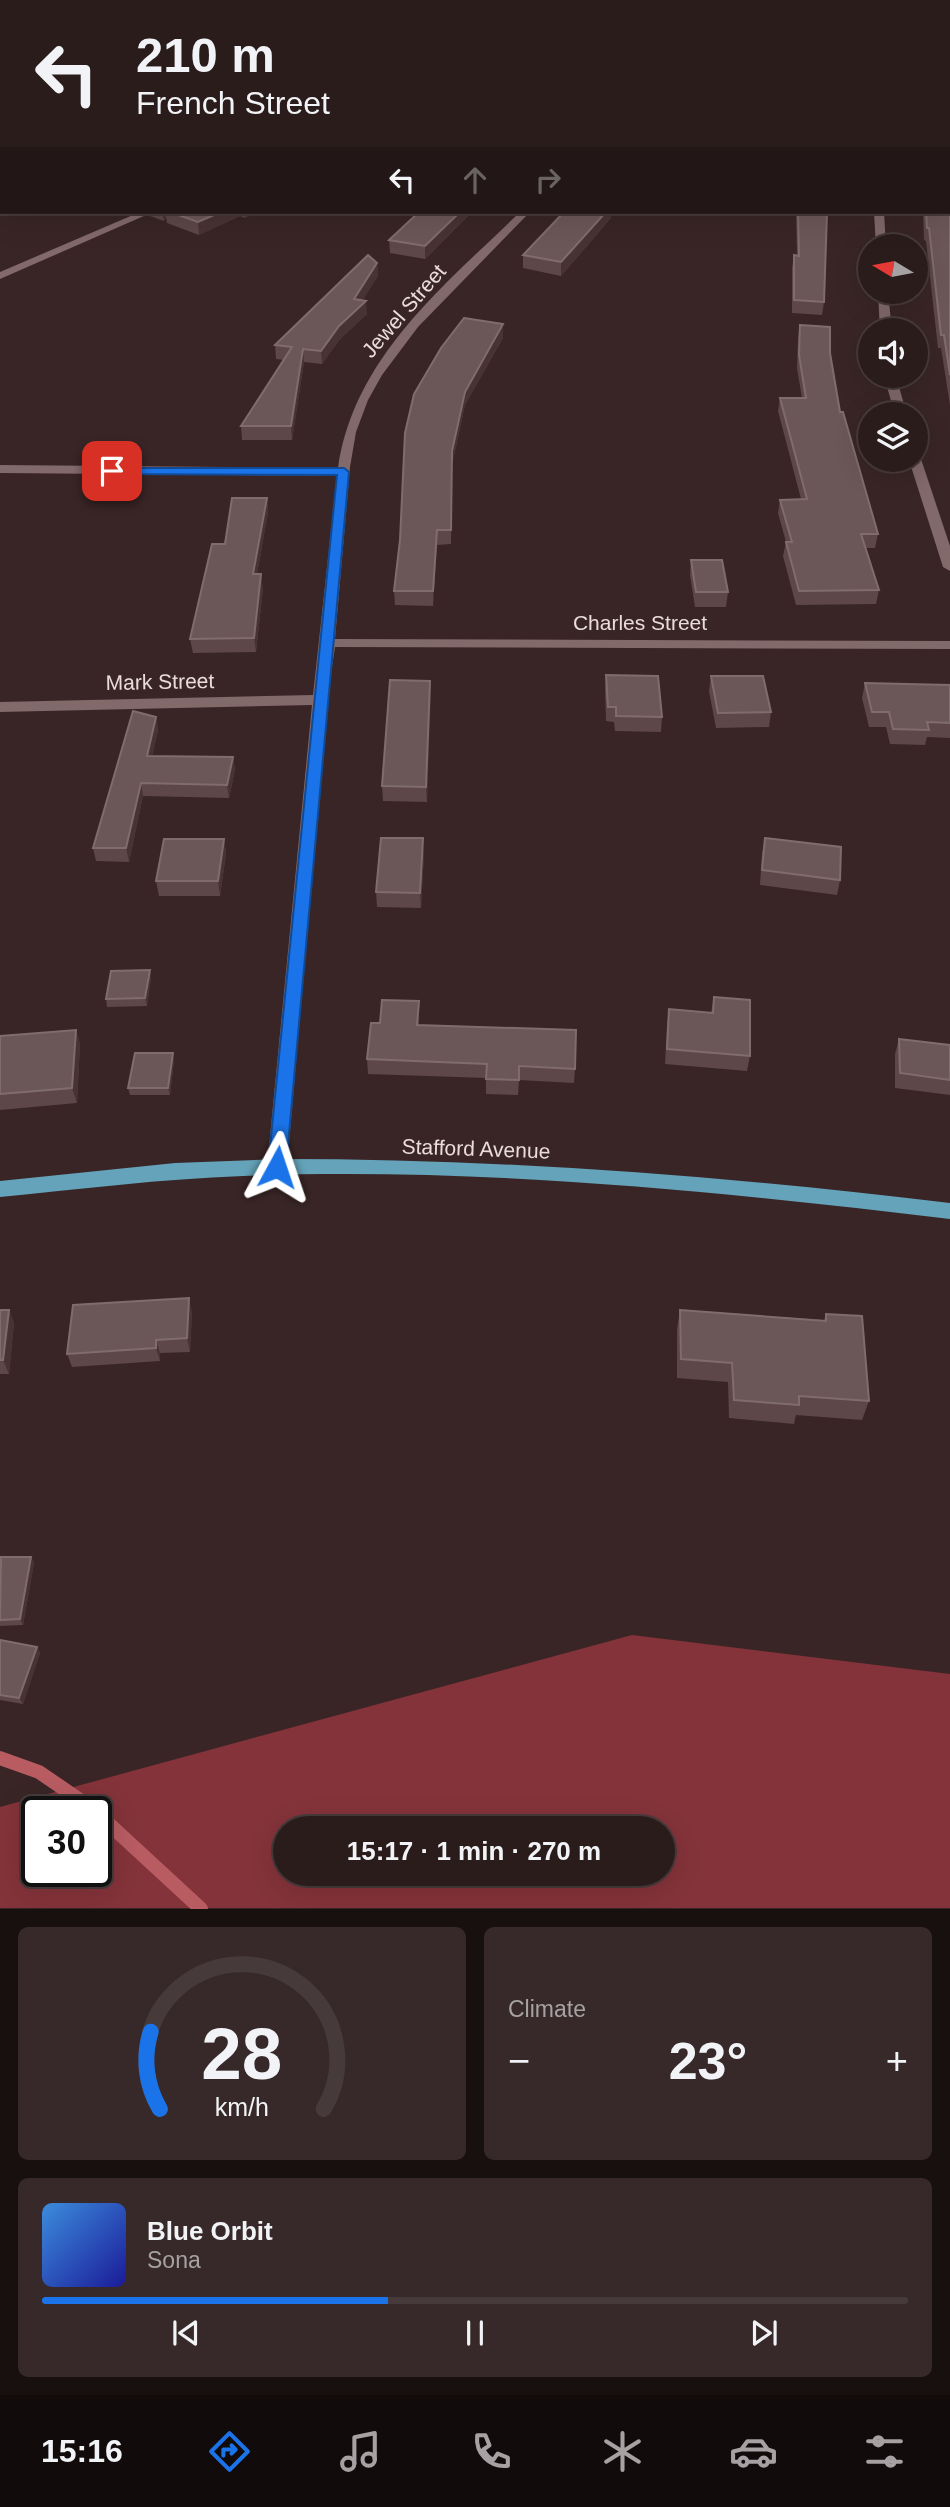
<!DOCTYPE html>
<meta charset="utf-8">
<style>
:root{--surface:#2b1c1c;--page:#372929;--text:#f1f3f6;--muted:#a6a1a3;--line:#473a3b;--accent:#1a73e8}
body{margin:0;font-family:Arial,sans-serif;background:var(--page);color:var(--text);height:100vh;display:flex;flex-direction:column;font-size:26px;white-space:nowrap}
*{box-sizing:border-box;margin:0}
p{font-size:23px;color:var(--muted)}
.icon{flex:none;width:38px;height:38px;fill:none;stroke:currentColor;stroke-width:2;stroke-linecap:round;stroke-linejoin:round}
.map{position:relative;height:1909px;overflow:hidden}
.side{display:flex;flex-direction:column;gap:18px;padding:18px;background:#180f0f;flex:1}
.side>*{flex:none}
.guide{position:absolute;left:0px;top:0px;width:950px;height:214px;box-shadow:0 7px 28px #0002,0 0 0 2px var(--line);background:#2b1c1c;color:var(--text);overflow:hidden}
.needle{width:46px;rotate:280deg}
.buttons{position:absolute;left:858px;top:234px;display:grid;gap:14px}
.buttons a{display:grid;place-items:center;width:70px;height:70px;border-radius:50%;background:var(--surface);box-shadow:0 7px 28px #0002,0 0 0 2px var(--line);font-size:35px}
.speed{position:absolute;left:21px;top:1796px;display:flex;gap:14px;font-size:35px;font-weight:700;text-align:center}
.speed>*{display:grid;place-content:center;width:91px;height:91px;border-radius:50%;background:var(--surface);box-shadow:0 7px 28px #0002,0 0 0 2px var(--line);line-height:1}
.speed .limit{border:4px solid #111;border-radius:10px;background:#fff;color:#111}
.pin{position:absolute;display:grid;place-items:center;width:60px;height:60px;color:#fff;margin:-30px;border-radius:14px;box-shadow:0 4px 10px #0006}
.me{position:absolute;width:77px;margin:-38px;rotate:5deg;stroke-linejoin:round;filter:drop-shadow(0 0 5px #0008)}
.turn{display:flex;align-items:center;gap:24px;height:147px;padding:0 21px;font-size:32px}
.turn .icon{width:91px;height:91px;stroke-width:2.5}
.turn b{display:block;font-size:49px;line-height:60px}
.lanes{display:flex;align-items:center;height:66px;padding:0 21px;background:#0003;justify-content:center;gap:35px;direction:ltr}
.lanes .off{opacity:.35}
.big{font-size:52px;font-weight:700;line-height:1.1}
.side .tile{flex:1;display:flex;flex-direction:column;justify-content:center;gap:10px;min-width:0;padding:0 24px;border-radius:10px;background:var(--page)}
.side .dial{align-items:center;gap:0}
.dial svg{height:182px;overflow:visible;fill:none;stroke:var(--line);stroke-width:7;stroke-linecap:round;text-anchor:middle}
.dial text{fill:var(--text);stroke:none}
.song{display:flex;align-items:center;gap:21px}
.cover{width:84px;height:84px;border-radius:10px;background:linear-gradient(135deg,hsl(210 70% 55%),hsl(240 70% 35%))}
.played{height:7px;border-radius:4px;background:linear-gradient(90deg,var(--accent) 40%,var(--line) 40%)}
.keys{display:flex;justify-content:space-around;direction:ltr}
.heat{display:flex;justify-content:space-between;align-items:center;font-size:38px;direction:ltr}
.side .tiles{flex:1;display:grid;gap:18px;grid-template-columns:1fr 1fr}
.tile:last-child{grid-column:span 2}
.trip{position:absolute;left:273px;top:1816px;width:402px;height:70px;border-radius:35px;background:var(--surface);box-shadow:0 7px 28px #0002,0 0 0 2px var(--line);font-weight:700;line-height:70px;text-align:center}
.dock{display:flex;height:112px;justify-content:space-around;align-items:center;background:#110b0b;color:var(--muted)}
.dock .icon{width:49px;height:49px}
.dock .active{color:var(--accent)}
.dock b{font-size:32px;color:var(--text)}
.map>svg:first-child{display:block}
.green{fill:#84333a;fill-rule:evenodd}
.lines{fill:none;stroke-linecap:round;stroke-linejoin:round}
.stream{stroke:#b85c62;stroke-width:14}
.minor{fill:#82696a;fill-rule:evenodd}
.major{fill:#64a3b9;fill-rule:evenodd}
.wall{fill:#5d4748}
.shaded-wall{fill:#483333}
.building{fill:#6c5758;stroke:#806c6d;stroke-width:2}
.route{fill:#1a73e8;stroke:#114b97;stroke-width:2}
.labels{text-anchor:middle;stroke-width:7;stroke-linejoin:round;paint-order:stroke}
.street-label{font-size:21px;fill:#eadcdc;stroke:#392525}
</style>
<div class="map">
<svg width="950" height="1909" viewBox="0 0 950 1909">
<rect width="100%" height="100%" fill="#392525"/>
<!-- green -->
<path class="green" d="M 632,1635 L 950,1674 L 950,1908 L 0,1908 L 0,1807 ZM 37,1811 L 96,1811 L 96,1871 L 37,1871 ZM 285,1829 L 663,1829 L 663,1874 L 285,1874 Z"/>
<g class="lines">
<!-- stream -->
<path class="stream" d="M 0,1758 L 39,1772 L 96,1811
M 96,1812 L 201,1909"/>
<!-- minor -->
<path class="minor" d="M 211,0 L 219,0 L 219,2 L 211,2 Z
M 801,0 L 809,0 L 809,2 L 801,2 Z
M 140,212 L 153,212 L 0,279 L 0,272 Z
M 520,212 L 530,212 L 418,327 L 382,375 L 368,400 L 356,432 L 350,467 L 335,639 L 950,641 L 950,649 L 335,647 L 327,700 L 287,1167 L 284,1173 L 277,1175 L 270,1173 L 267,1167 L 312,705 L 0,712 L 0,702 L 313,695 L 337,476 L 0,473 L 0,465 L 338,468 C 354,357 444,286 520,212 Z
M 874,212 L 884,212 L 886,247 L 876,247 Z
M 878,292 L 888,292 L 892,331 L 880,331 Z
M 884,376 L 896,376 L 907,415 L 895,415 Z
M 915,455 L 921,459 L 950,546 L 950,571 L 943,567 L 909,460 L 915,460 Z"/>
<!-- major -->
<path class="major" d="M 280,1159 C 505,1159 727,1176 950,1203 L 950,1219 C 716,1191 478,1167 243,1176 C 161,1179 81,1189 0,1197 L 0,1181 L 175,1163 Z"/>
</g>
<!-- wall -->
<path class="wall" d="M 345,0 L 586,0 L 586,2 L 350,2 Z
M 950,157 L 950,405 L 941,348 L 938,348 L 926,241 L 924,240 L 923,212 L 948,212 Z
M 149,212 L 257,212 L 245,218 L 240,216 L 199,235 L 167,223 L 166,217 L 164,221 L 150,216 Z
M 472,212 L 425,259 L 390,253 L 389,240 Z
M 564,212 L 611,212 L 611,218 L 561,276 L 523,268 L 523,255 Z
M 796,212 L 827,212 L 824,302 L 822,315 L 792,313 L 792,268 L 794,255 L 797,255 Z
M 377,263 L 378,276 L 362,300 L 367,314 L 340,339 L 322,364 L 304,362 L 292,440 L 242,440 L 241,426 L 284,360 L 276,359 L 275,345 Z
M 800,325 L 830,353 L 840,412 L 878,534 L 875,548 L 865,548 L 879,590 L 876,604 L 796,605 L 783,556 L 786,542 L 778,513 L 780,500 L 801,499 L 778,411 L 780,398 L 802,398 L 797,368 L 798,338 Z
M 503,338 L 465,405 L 452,465 L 451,544 L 437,545 L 433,606 L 395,605 L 394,591 L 400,540 L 405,433 Z
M 267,498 L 268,512 L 257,574 L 263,588 L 256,652 L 193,653 L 190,639 L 225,544 Z
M 691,560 L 728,592 L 726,607 L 695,607 L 690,575 Z
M 606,675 L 662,717 L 661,732 L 615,731 L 614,722 L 606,721 L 605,690 Z
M 711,676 L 771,712 L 769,727 L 716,728 L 709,691 Z
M 430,681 L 427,802 L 383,801 L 382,786 Z
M 865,683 L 950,685 L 950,738 L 927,737 L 925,745 L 890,744 L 886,727 L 869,727 L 862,698 Z
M 156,717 L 158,730 L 152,756 L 233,757 L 235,770 L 229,798 L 143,796 L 129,862 L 96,861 L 93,848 Z
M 765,838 L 840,880 L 837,895 L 760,885 L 762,853 Z
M 224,839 L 226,854 L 220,896 L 159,896 L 156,881 Z
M 424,853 L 421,908 L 377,907 L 376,892 Z
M 151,978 L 147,1006 L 107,1007 L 106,999 Z
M 714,997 L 750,1056 L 747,1071 L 665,1064 L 667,1024 L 669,1009 L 711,1013 Z
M 419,1001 L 419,1025 L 575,1069 L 574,1083 L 519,1080 L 518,1095 L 486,1094 L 486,1078 L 368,1074 L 367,1059 L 380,1023 Z
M 76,1030 L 80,1044 L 77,1103 L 0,1110 L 0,1036 Z
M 899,1039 L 950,1045 L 950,1095 L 895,1088 L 895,1054 Z
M 174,1060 L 170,1095 L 130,1095 L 128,1088 Z
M 0,1310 L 9,1310 L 14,1323 L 9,1374 L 0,1374 Z
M 680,1310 L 824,1320 L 826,1314 L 869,1401 L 862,1420 L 796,1415 L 794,1424 L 729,1418 L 728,1382 L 677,1378 L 677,1329 Z
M 192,1311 L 190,1352 L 160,1353 L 160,1361 L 72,1367 L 67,1354 Z
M 31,1557 L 34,1563 L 23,1625 L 0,1626 L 0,1561 Z
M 0,1640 L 37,1647 L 40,1653 L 23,1704 L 0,1700 Z"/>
<!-- shaded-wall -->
<path class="shaded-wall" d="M 294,0 L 307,0 L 305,2 L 292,2 Z
M 2,127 L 2,140 L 0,140 L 0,128 Z
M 162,212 L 166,212 L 166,217 L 164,221 Z
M 221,212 L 239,212 L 240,216 L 199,235 L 198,222 Z
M 244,212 L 257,212 L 245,218 Z
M 460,212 L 472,212 L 425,259 L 425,246 Z
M 606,212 L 611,212 L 611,218 L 561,276 L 561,262 Z
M 377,263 L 378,276 L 356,311 L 366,301 L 367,314 L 340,339 L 322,364 L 321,351 Z
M 503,324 L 503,338 L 465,405 L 452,465 L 451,544 L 452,451 L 465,392 Z
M 303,349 L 304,362 L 292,440 L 291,426 Z
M 267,498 L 268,512 L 255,588 L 253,574 Z
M 437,530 L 437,545 L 433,606 L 433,591 Z
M 261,574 L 263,588 L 256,652 L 254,638 Z
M 430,681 L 431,696 L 427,802 L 426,787 Z
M 156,717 L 158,730 L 150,769 L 147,756 Z
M 233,757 L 235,770 L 229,798 L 227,785 Z
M 141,783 L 143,796 L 129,862 L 126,848 Z
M 423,838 L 424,853 L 421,908 L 420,893 Z
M 224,839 L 226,854 L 220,896 L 218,881 Z
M 150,970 L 151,978 L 147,1006 L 145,998 Z
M 419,1001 L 419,1016 L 417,1039 L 417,1025 Z
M 76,1030 L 80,1044 L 77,1103 L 72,1088 Z
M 173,1053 L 174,1060 L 170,1095 L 168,1088 Z
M 189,1298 L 192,1311 L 190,1352 L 187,1338 Z
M 9,1310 L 14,1323 L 9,1374 L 3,1360 Z
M 156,1340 L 160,1353 L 160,1361 L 156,1348 Z
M 31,1557 L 34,1563 L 23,1625 L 20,1619 Z
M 37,1647 L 40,1653 L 23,1704 L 19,1698 Z"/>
<!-- building -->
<path class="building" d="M 234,0 L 294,0 L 292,2 L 233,2 Z
M 381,0 L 583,0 L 582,2 L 387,2 Z
M 648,0 L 688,0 L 689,2 L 648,2 Z
M 846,0 L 879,0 L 879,2 L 847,2 Z
M 0,20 L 2,20 L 2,93 L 0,88 Z
M 2,96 L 2,127 L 0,128 L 0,97 Z
M 948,157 L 950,157 L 950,375 L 944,335 L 941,335 L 929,228 L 927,228 L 926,212 L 948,212 Z
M 170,212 L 221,212 L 198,222 Z
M 419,212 L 460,212 L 425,246 L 389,240 Z
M 564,212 L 606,212 L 561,262 L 523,255 Z
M 798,212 L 827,212 L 824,302 L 794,300 L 794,255 L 799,256 Z
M 368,255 L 377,263 L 354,299 L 366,301 L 339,326 L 321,351 L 303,349 L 291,426 L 241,426 L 292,347 L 275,345 Z
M 464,318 L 503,324 L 465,392 L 452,451 L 451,530 L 437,530 L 433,591 L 394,591 L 400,540 L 405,433 L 414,394 L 441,348 Z
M 800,325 L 830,327 L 830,353 L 840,412 L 843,412 L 878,534 L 861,534 L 879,590 L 799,591 L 786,542 L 792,542 L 780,500 L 807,499 L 780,398 L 806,398 L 799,355 Z
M 232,498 L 267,498 L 253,574 L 261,574 L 254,638 L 190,639 L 212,544 L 225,544 Z
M 691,560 L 722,560 L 728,592 L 696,592 Z
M 606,675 L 658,676 L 662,717 L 616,716 L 616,707 L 608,707 Z
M 711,676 L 763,676 L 771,712 L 718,713 Z
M 390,680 L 430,681 L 426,787 L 382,786 Z
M 865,683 L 950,685 L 950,723 L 927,722 L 929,730 L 893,729 L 889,712 L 872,712 Z
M 133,711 L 156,717 L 147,756 L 233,757 L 227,785 L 141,783 L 126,848 L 93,848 Z
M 381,838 L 423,838 L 420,893 L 376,892 Z
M 765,838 L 841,847 L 840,880 L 762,870 Z
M 164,839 L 224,839 L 218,881 L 156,881 Z
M 150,970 L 145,998 L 106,999 L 111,971 Z
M 714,997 L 750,1000 L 750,1056 L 667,1049 L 669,1009 L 713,1013 Z
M 382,1000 L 419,1001 L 417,1025 L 576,1030 L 575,1069 L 519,1066 L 519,1080 L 486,1079 L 487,1064 L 367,1059 L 371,1023 L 380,1023 Z
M 76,1030 L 72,1088 L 0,1094 L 0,1036 Z
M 899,1039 L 950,1045 L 950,1080 L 900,1073 Z
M 135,1053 L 173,1053 L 168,1088 L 128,1088 Z
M 189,1298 L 187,1338 L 156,1340 L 156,1348 L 67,1354 L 73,1305 Z
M 0,1310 L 9,1310 L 3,1360 L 0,1360 Z
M 680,1310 L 826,1321 L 826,1314 L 862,1316 L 869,1401 L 799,1396 L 799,1405 L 734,1400 L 732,1363 L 681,1359 Z
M 1,1557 L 31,1557 L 20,1619 L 0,1620 Z
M 0,1640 L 37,1647 L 19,1698 L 0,1695 Z"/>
<!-- route -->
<path class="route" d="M 108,468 L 344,468 L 349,472 L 286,1167 L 284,1172 L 277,1174 L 271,1172 L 268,1167 L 337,475 L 112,474 L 106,471 Z"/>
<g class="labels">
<!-- street labels -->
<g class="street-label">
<text transform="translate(404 311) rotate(-49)" y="7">Jewel Street</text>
<text x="640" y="630">Charles Street</text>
<text transform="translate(160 682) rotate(-1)" y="7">Mark Street</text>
<text transform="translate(476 1149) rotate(2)" y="7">Stafford Avenue</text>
</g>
</g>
</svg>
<div class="buttons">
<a><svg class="needle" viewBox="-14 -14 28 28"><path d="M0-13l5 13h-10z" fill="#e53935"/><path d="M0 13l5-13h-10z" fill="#a6a1a3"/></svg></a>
<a><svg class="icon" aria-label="sound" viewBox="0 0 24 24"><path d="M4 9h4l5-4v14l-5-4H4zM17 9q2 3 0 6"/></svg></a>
<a><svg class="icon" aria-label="layers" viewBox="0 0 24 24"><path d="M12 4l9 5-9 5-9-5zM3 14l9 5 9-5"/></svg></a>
</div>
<div class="speed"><div class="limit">30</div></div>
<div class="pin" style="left:112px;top:471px;background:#d93025"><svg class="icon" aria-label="arrive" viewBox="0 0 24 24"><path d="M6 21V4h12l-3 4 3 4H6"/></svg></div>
<svg class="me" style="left:277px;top:1167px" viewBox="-20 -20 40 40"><path d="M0-17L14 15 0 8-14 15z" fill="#1a73e8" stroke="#fff" stroke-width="4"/></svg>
<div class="trip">15:17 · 1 min · 270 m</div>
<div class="guide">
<div class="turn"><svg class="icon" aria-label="left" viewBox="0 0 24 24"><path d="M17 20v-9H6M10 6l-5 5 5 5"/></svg><div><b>210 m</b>French Street</div></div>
<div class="lanes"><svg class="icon" aria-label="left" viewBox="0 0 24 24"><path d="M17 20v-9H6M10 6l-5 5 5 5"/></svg><svg class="icon off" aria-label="ahead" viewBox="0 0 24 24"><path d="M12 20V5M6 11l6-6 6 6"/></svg><svg class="icon off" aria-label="right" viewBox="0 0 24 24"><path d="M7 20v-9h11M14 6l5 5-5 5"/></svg></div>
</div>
</div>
<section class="side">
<div class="tiles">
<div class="tile dial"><svg viewBox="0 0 100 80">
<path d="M14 69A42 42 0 1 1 86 69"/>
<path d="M14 69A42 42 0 0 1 10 35" stroke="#1a73e8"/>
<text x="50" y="56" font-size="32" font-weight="700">28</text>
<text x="50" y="72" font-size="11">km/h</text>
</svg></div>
<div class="tile"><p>Climate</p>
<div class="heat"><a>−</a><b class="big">23°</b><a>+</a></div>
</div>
<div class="tile">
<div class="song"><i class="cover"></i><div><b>Blue Orbit</b><p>Sona</p></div></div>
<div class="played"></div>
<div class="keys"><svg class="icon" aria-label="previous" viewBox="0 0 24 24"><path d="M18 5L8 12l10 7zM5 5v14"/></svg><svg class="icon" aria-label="pause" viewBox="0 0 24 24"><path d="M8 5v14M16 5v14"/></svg><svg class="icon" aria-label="next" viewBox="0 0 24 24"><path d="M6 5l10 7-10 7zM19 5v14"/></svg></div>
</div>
</div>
</section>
<nav class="dock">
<b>15:16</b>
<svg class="icon active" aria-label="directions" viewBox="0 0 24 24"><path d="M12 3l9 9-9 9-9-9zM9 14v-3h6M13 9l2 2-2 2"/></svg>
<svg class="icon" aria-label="music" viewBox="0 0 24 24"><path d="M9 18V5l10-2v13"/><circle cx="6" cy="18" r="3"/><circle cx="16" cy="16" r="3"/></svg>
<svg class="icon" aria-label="phone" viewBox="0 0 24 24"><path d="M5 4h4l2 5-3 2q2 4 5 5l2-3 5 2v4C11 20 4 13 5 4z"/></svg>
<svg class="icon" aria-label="climate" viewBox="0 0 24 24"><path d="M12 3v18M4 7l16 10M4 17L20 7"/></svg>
<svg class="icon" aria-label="car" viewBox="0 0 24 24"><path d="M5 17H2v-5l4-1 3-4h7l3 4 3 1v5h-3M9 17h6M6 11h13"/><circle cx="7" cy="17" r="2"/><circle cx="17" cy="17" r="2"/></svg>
<svg class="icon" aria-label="filters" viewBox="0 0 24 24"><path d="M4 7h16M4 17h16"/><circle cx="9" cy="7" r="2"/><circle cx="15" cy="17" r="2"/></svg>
</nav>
